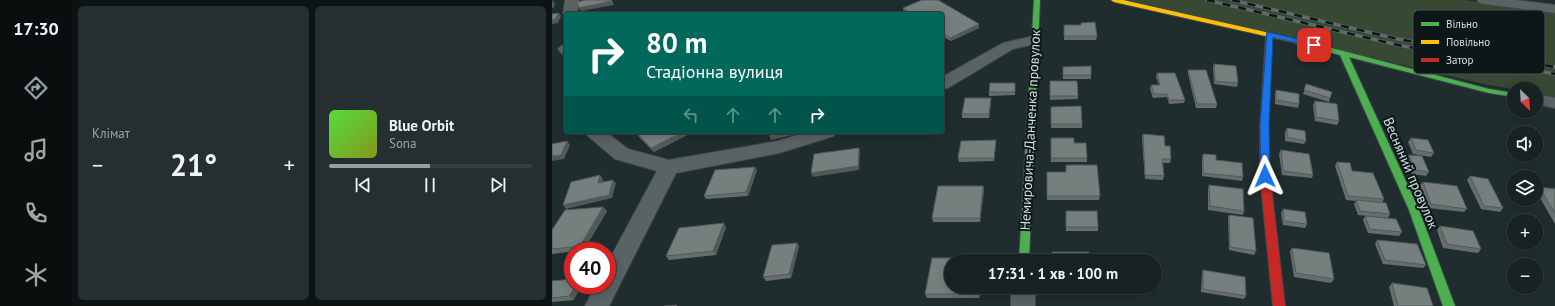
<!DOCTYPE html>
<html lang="uk">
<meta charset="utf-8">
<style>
:root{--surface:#182222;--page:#252f2f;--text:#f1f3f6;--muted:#9fa4a5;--line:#363f40;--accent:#94a1a2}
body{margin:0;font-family:"PT Sans",sans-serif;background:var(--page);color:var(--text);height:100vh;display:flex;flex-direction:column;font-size:15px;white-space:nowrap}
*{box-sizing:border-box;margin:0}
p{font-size:13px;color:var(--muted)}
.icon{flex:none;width:22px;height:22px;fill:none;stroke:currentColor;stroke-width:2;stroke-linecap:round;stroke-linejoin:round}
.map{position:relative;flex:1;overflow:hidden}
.details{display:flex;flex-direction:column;gap:6px;padding:6px;background:#0d1313;width:480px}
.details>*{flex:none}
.guide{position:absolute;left:12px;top:12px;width:380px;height:122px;border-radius:4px;box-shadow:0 2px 10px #0003,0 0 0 1px var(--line);background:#00695c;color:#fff;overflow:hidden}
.needle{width:26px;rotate:155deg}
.controls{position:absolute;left:955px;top:82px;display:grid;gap:8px}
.controls a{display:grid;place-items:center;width:36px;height:36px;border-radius:50%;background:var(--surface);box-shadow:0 2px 10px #0003,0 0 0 1px var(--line);font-size:20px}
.speed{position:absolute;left:12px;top:242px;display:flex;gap:8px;font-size:20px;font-weight:700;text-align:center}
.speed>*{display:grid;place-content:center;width:52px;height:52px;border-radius:50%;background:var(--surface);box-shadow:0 2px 10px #0003,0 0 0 1px var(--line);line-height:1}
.speed .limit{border:6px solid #d22;background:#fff;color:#111}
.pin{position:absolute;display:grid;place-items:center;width:34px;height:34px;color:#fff;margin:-17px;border-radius:8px;box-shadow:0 2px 6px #0006}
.me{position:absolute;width:44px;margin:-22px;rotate:359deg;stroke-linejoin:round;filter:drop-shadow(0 0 3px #0008)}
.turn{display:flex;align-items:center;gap:14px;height:84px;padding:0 16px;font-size:18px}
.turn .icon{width:52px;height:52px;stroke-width:2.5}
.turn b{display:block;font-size:28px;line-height:34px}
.lanes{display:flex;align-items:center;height:38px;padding:0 16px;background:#0003;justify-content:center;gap:20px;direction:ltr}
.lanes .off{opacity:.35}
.big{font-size:30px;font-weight:600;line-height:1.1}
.details .widget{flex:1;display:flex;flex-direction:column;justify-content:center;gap:6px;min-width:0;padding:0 14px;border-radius:6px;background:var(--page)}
.song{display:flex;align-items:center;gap:12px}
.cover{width:48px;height:48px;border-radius:6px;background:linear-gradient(135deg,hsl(110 70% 55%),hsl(70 70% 35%))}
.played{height:4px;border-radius:2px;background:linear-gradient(90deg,var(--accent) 50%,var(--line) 50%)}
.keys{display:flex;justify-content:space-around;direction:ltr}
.heat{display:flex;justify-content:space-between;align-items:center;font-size:22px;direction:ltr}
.details .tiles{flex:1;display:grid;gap:6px;grid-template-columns:repeat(2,1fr)}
.trip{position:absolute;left:392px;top:254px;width:218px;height:40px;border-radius:20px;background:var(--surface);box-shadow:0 2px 10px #0003,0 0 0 1px var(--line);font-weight:600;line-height:40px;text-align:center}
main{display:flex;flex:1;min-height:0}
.tab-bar{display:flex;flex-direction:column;width:72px;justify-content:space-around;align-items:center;background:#0a0e0e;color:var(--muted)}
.tab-bar .icon{width:28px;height:28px}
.tab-bar .selected{color:var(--accent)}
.tab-bar b{font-size:18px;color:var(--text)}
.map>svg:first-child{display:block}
.green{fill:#374833}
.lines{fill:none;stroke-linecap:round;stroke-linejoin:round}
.street-casing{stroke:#3e484a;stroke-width:2}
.fast-casing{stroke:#3e484a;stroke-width:2}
.slow-casing{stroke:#3e484a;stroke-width:2}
.jam-casing{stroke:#3e484a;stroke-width:2}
.street{fill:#596364;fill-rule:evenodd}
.fast{fill:#4caf50;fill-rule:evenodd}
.slow{fill:#ffc107;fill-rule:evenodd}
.jam{fill:#c62828;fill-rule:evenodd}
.rail-casing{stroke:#616a6b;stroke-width:3.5}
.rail{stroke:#0d1718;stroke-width:2.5;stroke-dasharray:8;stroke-linecap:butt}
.wall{fill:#656e6c}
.shaded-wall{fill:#525a58}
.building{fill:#75807e;stroke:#525a58}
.route{fill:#1a73e8;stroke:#114b97}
.labels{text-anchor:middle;stroke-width:4;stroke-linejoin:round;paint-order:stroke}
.street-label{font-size:14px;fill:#d2dfe1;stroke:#0d1718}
.key{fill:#0d1718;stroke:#485354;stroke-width:1}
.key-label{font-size:11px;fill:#d2dfe1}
</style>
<main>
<nav class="tab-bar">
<b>17:30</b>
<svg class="icon selected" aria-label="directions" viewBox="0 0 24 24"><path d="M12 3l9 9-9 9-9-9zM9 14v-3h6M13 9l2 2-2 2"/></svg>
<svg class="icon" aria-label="music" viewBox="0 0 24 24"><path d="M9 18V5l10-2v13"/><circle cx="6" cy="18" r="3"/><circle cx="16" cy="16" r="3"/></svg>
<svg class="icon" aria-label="phone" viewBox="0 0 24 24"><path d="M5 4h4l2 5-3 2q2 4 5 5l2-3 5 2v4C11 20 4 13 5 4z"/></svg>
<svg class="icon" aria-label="climate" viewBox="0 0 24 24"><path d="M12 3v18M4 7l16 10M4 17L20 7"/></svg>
</nav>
<section class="details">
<div class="tiles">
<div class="widget"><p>Клімат</p>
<div class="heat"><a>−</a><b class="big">21°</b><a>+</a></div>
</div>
<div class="widget">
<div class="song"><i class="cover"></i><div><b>Blue Orbit</b><p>Sona</p></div></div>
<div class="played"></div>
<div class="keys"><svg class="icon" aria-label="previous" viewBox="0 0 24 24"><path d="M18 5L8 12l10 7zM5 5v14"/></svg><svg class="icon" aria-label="pause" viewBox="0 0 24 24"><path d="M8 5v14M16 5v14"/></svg><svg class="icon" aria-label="next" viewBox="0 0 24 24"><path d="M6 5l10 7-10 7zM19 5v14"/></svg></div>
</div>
</div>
</section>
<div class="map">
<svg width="1003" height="306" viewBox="0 0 1003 306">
<rect width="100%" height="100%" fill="#202d2e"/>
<!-- green -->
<path class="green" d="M 575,0 L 913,0 L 1003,13 L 1003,97 L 984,94 L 984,89 L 962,89 L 936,85 Z"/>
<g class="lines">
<defs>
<path id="street" d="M 13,0 L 27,0 L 25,14 L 14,14 L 13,17 L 11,14 Z
M 925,0 L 964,0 L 1003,5 L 1003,13 L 932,4 L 927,3 Z
M 482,36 L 487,37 L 489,40 L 487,43 L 461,49 L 396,88 L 390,89 L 390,77 L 451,43 Z
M 14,44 L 14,55 L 9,53 L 6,49 L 9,46 Z
M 984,94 L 1003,98 L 1003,108 L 984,104 Z
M 33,132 L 54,132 L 76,149 L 117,160 L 226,141 L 255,132 L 285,132 L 282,136 L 227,153 L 124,173 L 57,306 L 33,306 L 44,285 L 55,285 L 55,264 L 105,171 L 63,159 L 36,136 Z
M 459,287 L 483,287 L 483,306 L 459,306 Z"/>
<path id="fast" d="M 482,0 L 488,0 L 477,261 L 467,261 Z
M 742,39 L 745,39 L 937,89 L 962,93 L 962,97 L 937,93 L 797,57 L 867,210 L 903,306 L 891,306 L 857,210 L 788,55 L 742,43 Z"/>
<path id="slow" d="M 559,0 L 571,0 L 745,39 L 749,41 L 745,43 L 562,2 Z"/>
<path id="jam" d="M 717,32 L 720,34 L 716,126 L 718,176 L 733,306 L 721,306 L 708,176 L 708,126 L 714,34 Z"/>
</defs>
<!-- street casing -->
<use href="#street" class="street-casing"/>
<!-- fast casing -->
<use href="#fast" class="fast-casing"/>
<!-- slow casing -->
<use href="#slow" class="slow-casing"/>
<!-- jam casing -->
<use href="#jam" class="jam-casing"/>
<!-- street -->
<use href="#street" class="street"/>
<!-- fast -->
<use href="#fast" class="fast"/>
<!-- slow -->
<use href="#slow" class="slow"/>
<!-- jam -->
<use href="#jam" class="jam"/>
<defs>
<path id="rail" d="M 655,0 L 846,45 L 1003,74
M 680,0 L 846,39 L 1003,67"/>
</defs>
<!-- rail casing -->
<use href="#rail" class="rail-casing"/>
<!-- rail -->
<use href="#rail" class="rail"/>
</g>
<!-- wall -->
<path class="wall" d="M 370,0 L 386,0 L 427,24 L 427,28 L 399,41 L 390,36 L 390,14 L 355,14 L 352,12 L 351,8 Z
M 512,25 L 545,36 L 544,40 L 512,40 Z
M 662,64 L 686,83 L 685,87 L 662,84 L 661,68 Z
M 511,67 L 539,75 L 539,79 L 511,79 Z
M 636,70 L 665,104 L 664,108 L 644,108 L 636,74 Z
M 605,73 L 633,100 L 632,103 L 617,104 L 615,97 L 601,98 L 598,89 L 599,85 L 607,85 L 604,77 Z
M 498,81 L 526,96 L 526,99 L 498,100 Z
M 754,84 L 778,98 L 777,102 L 751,94 Z
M 463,87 L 463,95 L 437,96 L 437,92 Z
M 724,90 L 747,104 L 746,108 L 723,104 L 723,94 Z
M 763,101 L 787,121 L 785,125 L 763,121 L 761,105 Z
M 439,102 L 437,118 L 410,118 L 410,114 Z
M 499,107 L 530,124 L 530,128 L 499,128 Z
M 735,128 L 754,141 L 752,144 L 733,141 L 733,132 Z
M 87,132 L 138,132 L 139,133 L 102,152 L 87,137 L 85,133 Z
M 591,134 L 613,146 L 619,159 L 618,163 L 611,163 L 612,176 L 611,180 L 593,179 L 590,138 Z
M 499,138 L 535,158 L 535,162 L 499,162 Z
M 859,138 L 882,153 L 879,157 L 861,154 L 856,142 Z
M 444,140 L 444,144 L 442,161 L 407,162 L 406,158 Z
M 729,150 L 761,175 L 760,178 L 730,175 L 727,154 Z
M 651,154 L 664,160 L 691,177 L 690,181 L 650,176 L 650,158 Z
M 857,155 L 877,172 L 874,176 L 860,174 L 854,158 Z
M 785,162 L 800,171 L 832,199 L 830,203 L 838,214 L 836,218 L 806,215 L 802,204 L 804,201 L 794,200 L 783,166 Z
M 205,170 L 196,196 L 154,199 L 152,196 Z
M 495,172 L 548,196 L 547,200 L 495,200 Z
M 918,176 L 951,208 L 948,212 L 929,209 L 915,180 Z
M 871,182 L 915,209 L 912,212 L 876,208 L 868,185 Z
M 657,185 L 692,211 L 691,215 L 656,210 L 656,189 Z
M 431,186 L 432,190 L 428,222 L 381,222 L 380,218 Z
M 987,187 L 1003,189 L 1003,224 L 984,191 Z
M 51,207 L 55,211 L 32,250 L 0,254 L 0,230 Z
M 731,209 L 755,224 L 753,228 L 731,225 L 729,213 Z
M 514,211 L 546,227 L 546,231 L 514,231 Z
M 677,215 L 704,251 L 702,255 L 677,250 L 676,218 Z
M 813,216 L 850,232 L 847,236 L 816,233 L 811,220 Z
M 888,226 L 929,249 L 926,253 L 891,248 L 885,230 Z
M 174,227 L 164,255 L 117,260 L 114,256 Z
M 825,240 L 874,265 L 871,268 L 831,264 L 823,244 Z
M 245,243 L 247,246 L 239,278 L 214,281 L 211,277 Z
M 740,248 L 782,279 L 779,283 L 742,277 L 738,251 Z
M 399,261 L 429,287 L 427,298 L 375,298 L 373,294 Z
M 651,270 L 694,296 L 692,299 L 649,292 L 650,274 Z
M 21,279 L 22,300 L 0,302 L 0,281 Z
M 840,283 L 881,306 L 842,306 L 837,287 Z"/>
<!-- shaded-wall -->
<path class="shaded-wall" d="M 1,0 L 3,4 L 1,8 L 0,8 L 0,2 Z
M 59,0 L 60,0 L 62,5 L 29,11 L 27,8 Z
M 7,13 L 9,16 L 6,23 L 0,24 L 0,20 Z
M 427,24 L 427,28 L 399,41 L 398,38 Z
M 439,98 L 439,102 L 437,118 L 437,114 Z
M 131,132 L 138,132 L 139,133 L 102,152 L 99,148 Z
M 221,132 L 245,132 L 245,134 L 219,140 L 216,133 Z
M 15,141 L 18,145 L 12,159 L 0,161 L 0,156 Z
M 307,148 L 308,152 L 307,170 L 261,177 L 259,173 Z
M 203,167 L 205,170 L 196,196 L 194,192 Z
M 48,175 L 51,179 L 49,187 L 46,183 Z
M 61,180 L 64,183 L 60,198 L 14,209 L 11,205 Z
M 431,186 L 432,190 L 428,222 L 428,218 Z
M 51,207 L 55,211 L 32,250 L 28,246 Z
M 172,223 L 174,227 L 164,255 L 161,251 Z
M 245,243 L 247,246 L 239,278 L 237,274 Z
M 24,285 L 30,285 L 22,300 L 17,296 Z
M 428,287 L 429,287 L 427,298 L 427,294 Z"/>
<!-- building -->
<path class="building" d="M 33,0 L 59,0 L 60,1 L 27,8 L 25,2 Z
M 370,0 L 386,0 L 427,24 L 398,38 L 390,33 L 390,14 L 360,14 L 351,8 Z
M 7,13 L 3,19 L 0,20 L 0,14 Z
M 543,22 L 545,36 L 512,36 L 512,25 L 529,25 L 529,23 Z
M 662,64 L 684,66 L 686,83 L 663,81 Z
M 539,66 L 539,75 L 511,75 L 511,67 Z
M 636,70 L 654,70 L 665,104 L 645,104 Z
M 605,73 L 623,73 L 633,100 L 617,100 L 615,94 L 602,94 L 599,85 L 608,85 Z
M 498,81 L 525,81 L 526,96 L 498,96 Z
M 438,83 L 463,83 L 463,92 L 437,92 Z
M 754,84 L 780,92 L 778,98 L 752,90 Z
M 724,90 L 747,94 L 747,104 L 724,100 Z
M 413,98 L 439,98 L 437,114 L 410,114 Z
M 763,101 L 785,104 L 787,121 L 764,117 Z
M 529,106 L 530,124 L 499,124 L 499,107 Z
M 735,128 L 753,131 L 754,141 L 735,137 Z
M 87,132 L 131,132 L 99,148 L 85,133 Z
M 591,134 L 612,136 L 613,146 L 618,146 L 619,159 L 610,159 L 612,176 L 593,175 Z
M 499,138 L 522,138 L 522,143 L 534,143 L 535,158 L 499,158 Z
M 859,138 L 876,140 L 882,153 L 864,150 Z
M 444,140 L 442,158 L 406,158 L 409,141 Z
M 15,141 L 9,155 L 0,156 L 0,144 Z
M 307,148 L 306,166 L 259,173 L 262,154 Z
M 729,150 L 757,154 L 761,175 L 731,171 Z
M 651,154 L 664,155 L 664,160 L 690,163 L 691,177 L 651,173 Z
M 857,155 L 870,156 L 877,172 L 863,170 Z
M 785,162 L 798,163 L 800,171 L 821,173 L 832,199 L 796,196 Z
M 514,165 L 545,165 L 548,196 L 495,196 L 495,172 L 514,172 Z
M 203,167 L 194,192 L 152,196 L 163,170 Z
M 48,175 L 46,183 L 61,180 L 57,195 L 11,205 L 19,182 Z
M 918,176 L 936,179 L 951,208 L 932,206 Z
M 871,182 L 905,186 L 915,209 L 879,204 Z
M 657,185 L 691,189 L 692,211 L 658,206 Z
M 386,186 L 431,186 L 428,218 L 380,218 Z
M 987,187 L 1003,189 L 1003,213 Z
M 804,200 L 834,203 L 838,214 L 808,211 Z
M 51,207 L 28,246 L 0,249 L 0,230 L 13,210 Z
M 731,209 L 753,212 L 755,224 L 732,221 Z
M 514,211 L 545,211 L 546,227 L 514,227 Z
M 677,215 L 701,218 L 704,251 L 678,247 Z
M 813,216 L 844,219 L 850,232 L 818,229 Z
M 172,223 L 161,251 L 114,256 L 127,228 Z
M 888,226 L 921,231 L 929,249 L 895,244 Z
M 825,240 L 865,244 L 874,265 L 833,260 Z
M 245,243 L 237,274 L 211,277 L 220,245 Z
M 740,248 L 777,253 L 782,279 L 744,273 Z
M 500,252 L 537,252 L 538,261 L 500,261 Z
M 380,258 L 411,258 L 410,261 L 399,261 L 399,287 L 428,287 L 427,294 L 373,294 Z
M 651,270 L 693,277 L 694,296 L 651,289 Z
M 21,279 L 21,285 L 24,285 L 17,296 L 0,298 L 0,281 Z
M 840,283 L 875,288 L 881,306 L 846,306 Z
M 125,305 L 124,306 L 112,306 Z"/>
<!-- route -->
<path class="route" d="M 715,32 L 762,43 L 765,45 L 762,47 L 721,37 L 717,126 L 718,176 L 713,179 L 709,176 L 708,126 Z"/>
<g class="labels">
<!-- street labels -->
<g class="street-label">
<text transform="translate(478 130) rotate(-87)" y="5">Немировича-Данченка провулок</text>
<text transform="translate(859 173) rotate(67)" y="5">Весняний провулок</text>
</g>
</g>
<!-- legend -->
<rect x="861" y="10" width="132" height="64" rx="6" class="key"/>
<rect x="869" y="22" width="18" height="4" fill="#4caf50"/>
<rect x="869" y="40" width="18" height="4" fill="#ffc107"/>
<rect x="869" y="58" width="18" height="4" fill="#c62828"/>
<g class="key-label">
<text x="894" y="28">Вільно</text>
<text x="894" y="46">Повільно</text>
<text x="894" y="64">Затор</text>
</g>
</svg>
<div class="controls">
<a><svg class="needle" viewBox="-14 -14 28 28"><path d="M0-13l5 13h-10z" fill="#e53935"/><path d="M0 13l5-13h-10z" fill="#9fa4a5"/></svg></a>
<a><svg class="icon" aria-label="sound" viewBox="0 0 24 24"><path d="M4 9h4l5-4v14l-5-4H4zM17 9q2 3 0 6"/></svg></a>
<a><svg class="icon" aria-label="layers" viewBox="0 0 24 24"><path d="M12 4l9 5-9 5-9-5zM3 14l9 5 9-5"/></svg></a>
<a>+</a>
<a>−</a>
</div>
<div class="speed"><div class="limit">40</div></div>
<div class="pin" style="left:762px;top:45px;background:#d93025"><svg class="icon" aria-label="arrive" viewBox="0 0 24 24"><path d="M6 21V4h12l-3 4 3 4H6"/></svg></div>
<svg class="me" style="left:713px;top:176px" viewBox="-20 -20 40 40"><path d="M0-17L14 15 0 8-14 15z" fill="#1a73e8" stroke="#fff" stroke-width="4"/></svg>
<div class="trip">17:31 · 1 хв · 100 m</div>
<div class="guide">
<div class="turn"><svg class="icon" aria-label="right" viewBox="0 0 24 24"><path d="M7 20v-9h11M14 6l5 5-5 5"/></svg><div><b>80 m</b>Стадіонна вулиця</div></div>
<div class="lanes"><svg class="icon off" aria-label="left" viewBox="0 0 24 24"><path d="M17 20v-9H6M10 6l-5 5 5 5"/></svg><svg class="icon off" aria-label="ahead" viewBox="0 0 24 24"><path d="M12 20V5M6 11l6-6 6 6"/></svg><svg class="icon off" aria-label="ahead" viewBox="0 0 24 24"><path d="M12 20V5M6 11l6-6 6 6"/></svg><svg class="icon" aria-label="right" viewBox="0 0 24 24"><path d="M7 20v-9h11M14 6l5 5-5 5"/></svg></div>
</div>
</div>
</main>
